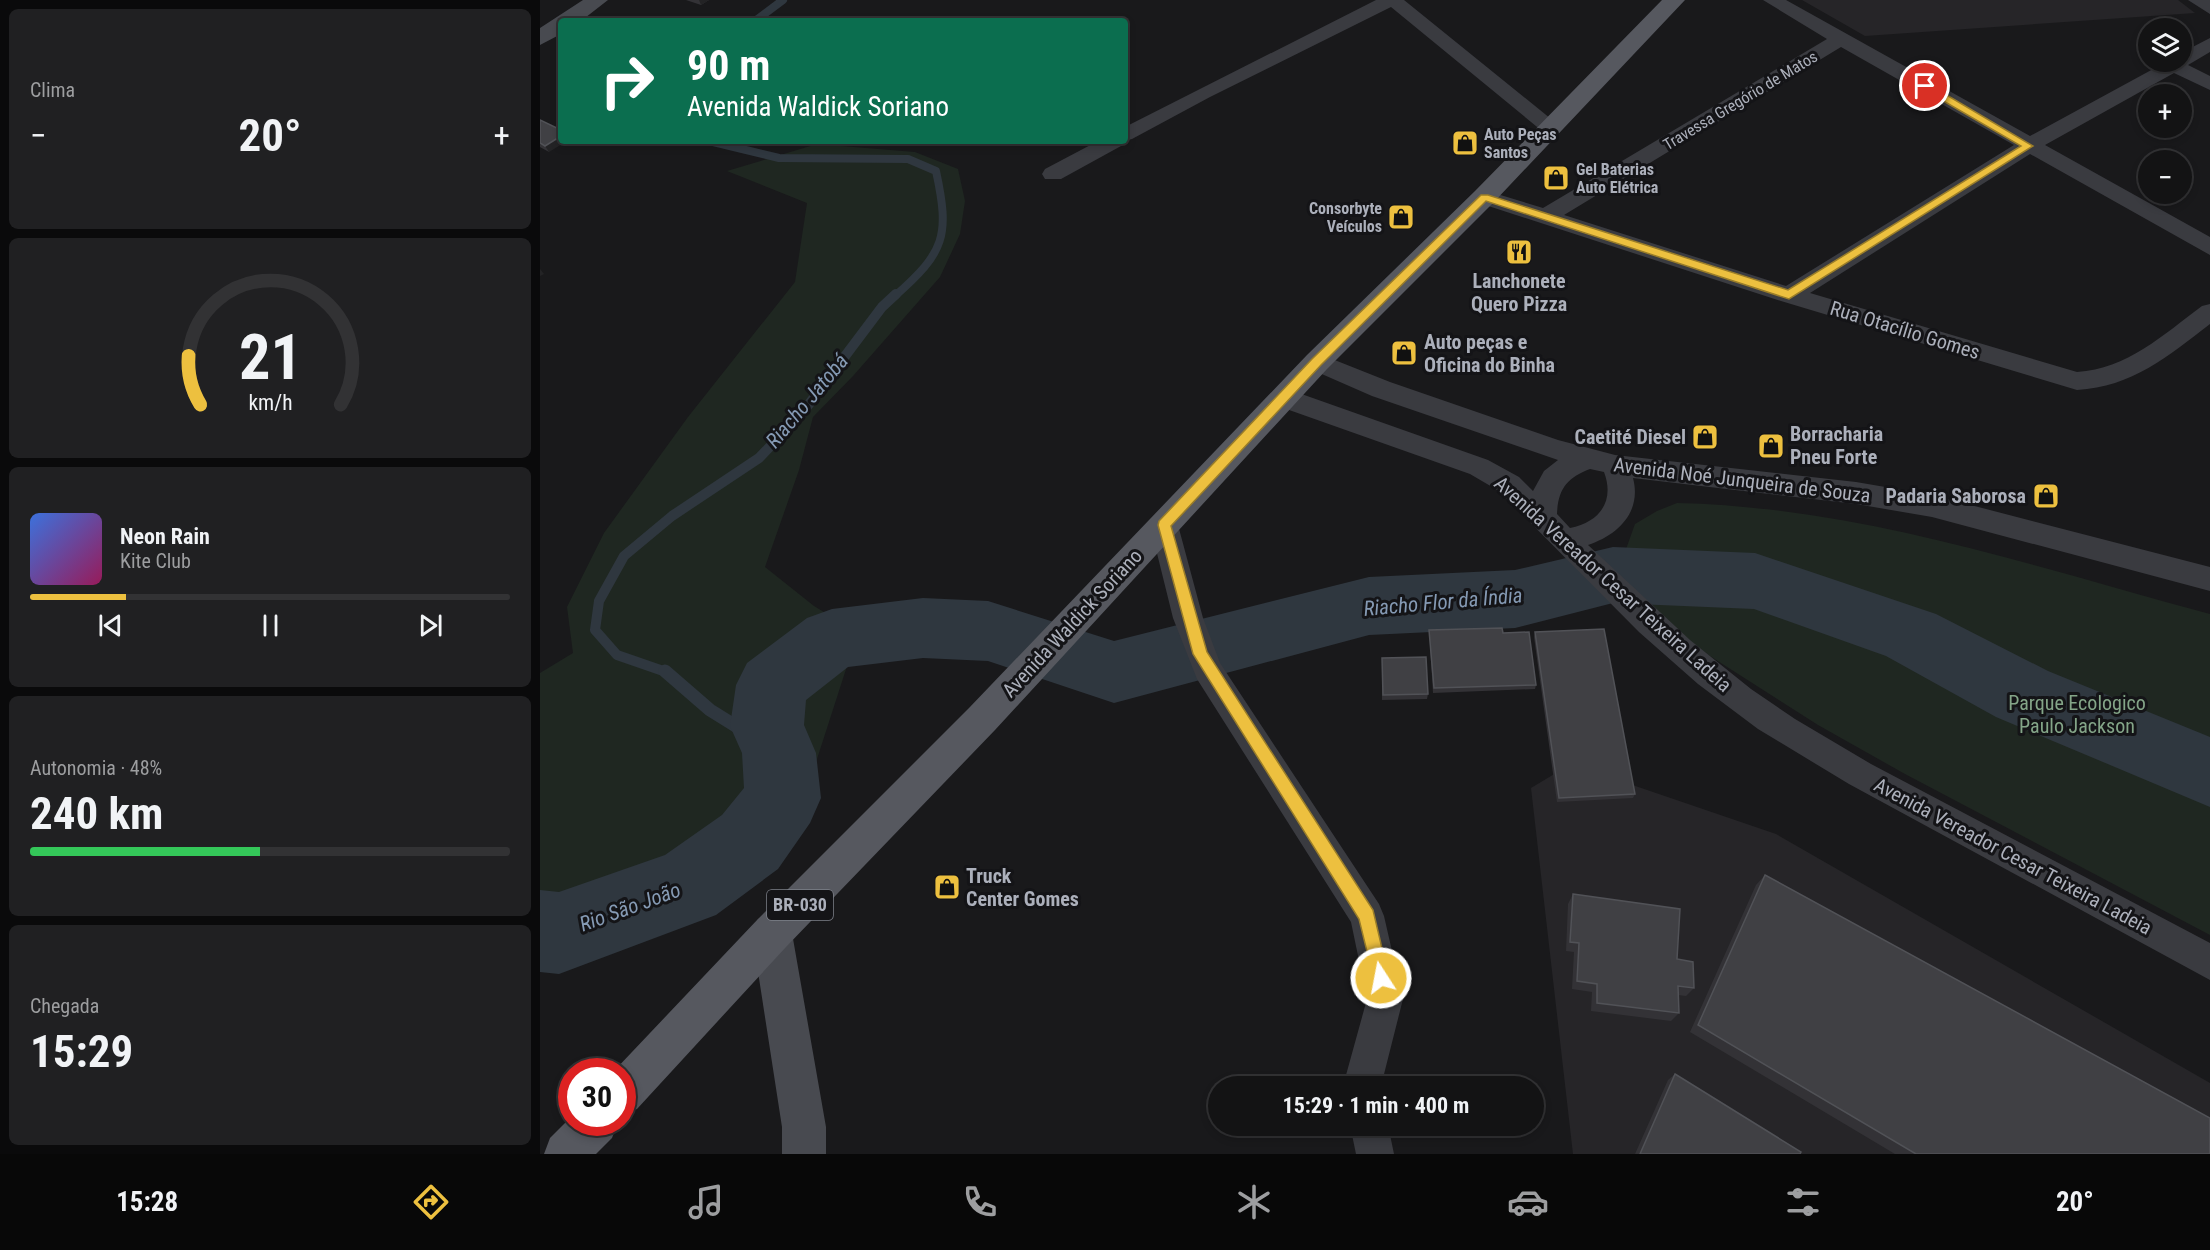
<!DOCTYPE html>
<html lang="pt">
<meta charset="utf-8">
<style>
:root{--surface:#131314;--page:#202022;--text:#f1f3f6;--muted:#9d9ea0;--line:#323234;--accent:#edc03f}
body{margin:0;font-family:"Roboto Condensed",sans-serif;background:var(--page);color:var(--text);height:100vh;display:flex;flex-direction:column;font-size:22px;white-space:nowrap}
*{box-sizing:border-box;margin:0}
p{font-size:20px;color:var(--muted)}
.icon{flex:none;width:33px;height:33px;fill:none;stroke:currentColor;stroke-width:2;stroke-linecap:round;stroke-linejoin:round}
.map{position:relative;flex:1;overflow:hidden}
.drawer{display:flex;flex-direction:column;gap:9px;padding:9px;background:#0a0a0b;width:540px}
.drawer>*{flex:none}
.top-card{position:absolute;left:18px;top:18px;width:570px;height:126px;border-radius:6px;box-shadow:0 3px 9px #0003,0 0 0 2px var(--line);background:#0b6e4f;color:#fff;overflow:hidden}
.fabs{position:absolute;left:1598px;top:18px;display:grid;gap:12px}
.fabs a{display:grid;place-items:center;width:54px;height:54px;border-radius:50%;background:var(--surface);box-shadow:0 3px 9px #0003,0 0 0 2px var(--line);font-size:30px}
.speed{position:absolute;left:18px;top:1058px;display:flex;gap:12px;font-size:30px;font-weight:700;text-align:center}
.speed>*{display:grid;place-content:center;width:78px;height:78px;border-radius:50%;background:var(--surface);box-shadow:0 3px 9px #0003,0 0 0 2px var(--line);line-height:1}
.speed .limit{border:9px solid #d22;background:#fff;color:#111}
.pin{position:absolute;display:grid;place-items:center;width:51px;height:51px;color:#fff;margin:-26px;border:3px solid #fff;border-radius:50%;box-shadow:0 2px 6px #0007}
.me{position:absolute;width:66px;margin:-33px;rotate:349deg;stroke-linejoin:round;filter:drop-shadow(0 0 4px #0008)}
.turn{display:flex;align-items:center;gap:21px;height:126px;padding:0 30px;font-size:27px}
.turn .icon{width:78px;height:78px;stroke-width:2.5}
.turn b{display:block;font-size:42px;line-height:51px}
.big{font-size:45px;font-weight:700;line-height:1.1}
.drawer .card{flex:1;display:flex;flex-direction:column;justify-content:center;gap:9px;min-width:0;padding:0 21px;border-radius:9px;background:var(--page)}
.drawer .dial{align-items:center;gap:0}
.dial svg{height:156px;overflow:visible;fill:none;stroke:var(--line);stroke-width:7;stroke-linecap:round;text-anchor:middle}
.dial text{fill:var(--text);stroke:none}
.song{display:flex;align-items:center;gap:18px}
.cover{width:72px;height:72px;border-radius:9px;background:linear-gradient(135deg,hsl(220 70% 55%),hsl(330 70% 35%))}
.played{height:6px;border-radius:3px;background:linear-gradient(90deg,var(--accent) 20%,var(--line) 20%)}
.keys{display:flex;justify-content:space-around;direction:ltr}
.heat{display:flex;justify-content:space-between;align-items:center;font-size:33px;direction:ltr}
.charge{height:9px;border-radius:4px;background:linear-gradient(90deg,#34c759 48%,var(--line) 0)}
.trip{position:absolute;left:668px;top:1076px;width:336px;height:60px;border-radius:30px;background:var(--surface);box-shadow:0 3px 9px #0003,0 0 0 2px var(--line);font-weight:700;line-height:60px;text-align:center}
.tabs{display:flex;height:96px;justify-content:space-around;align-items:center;background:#080808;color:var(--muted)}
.tabs .icon{width:42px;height:42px}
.tabs .active{color:var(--accent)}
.tabs b{font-size:27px;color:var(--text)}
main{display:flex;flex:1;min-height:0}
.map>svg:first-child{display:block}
.built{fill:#262528}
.green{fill:#1f2721}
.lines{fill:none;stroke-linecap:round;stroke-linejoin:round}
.stream-far2{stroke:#2f373f;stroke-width:8}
.stream-far1{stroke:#2f373f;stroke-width:10}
.stream{stroke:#2f373f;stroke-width:13}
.river{fill:#2f373f;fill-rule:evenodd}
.street{fill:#3a3b40;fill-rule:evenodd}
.secondary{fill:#484a50;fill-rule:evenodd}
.primary{fill:#56585f;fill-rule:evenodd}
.wall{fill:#333236}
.shaded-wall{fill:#232325}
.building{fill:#404044;stroke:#515257;stroke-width:1.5}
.route{fill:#edc03f;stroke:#9a7d29;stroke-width:1.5}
.labels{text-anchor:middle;stroke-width:6;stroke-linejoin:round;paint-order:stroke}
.far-street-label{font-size:16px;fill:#acb0bb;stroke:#141417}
.far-poi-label{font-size:16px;font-weight:bold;fill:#acb0bb;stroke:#141417;text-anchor:start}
.shield{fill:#141417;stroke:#7e818a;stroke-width:1.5}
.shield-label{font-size:18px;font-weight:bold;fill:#acb0bb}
.poi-label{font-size:20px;font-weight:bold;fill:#acb0bb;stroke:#141417;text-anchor:start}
.street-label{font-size:20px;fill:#acb0bb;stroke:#141417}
.park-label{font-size:20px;fill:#84a588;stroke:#141417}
.water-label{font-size:21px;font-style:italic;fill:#859ab4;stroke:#141417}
</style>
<main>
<section class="drawer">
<div class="card"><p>Clima</p>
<div class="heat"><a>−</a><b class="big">20°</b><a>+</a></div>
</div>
<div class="card dial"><svg viewBox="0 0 100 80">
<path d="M14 69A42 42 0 1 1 86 69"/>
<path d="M14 69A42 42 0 0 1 8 44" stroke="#edc03f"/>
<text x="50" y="56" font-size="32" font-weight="700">21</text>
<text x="50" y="72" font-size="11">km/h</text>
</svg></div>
<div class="card">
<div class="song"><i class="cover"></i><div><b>Neon Rain</b><p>Kite Club</p></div></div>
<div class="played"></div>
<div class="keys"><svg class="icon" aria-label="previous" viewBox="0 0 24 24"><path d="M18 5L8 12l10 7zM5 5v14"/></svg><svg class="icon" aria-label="pause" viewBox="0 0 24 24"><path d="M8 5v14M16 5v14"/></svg><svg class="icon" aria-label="next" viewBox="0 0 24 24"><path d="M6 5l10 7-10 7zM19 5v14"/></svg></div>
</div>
<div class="card"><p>Autonomia · 48%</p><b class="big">240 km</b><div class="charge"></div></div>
<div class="card"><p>Chegada</p><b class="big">15:29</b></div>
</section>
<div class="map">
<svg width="1670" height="1154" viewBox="0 0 1670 1154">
<rect width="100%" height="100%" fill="#19191b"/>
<!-- built -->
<path class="built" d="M 1262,0 L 1638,0 L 1655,13 L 1325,36 Z
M 1031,764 L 1236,834 L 1670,1083 L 1670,1154 L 1033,1154 L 991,788 Z"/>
<!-- green -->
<path class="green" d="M 277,144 L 375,152 L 418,169 L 425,201 L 420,234 L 400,277 L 313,376 L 273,417 L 259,470 L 225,567 L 274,606 L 292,617 L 308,663 L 268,787 L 221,843 L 148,887 L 0,937 L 0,673 L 33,653 L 27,607 L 64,533 L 148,417 L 255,282 L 267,203 L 187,171 Z
M 1137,503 C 1319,507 1496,567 1670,614 L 1670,935 L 1365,774 L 1278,725 L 1170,656 L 1104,606 L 1089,582 L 1083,560 L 1086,549 L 1095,524 L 1117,511 Z"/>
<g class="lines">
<!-- stream-far2 -->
<path class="stream-far2" d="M 215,21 L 243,0
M 169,141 L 239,158 L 368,159 L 396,171 C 410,236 405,252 355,296"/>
<!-- stream-far1 -->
<path class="stream-far1" d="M 129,673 L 77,655 L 55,630 L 59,601 L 84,556 L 132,516 L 219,458 L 263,412 L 342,307 L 356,294"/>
<!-- stream -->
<path class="stream" d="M 125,671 L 170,710 L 239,753"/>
<!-- river -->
<path class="river" d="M 1073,547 L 1215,553 L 1396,614 L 1508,671 L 1670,737 L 1670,807 L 1456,717 L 1346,656 L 1214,609 L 1073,603 L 975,628 L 829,635 L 574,703 L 448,661 L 383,658 L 308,667 L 266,700 L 264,725 L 276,753 L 281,798 L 270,823 L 238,869 L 176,915 L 19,974 L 0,972 L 0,890 L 19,892 L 125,855 L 182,815 L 204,788 L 202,753 L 190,726 L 196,685 L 207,663 L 267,618 L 292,609 L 383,598 L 448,601 L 574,641 L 829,577 L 975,570 Z"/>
<!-- street -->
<path class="street" d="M 836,0 L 864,0 L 1016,123 L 1019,127 L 1016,131 L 1002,131 L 851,7 L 670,97 L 592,139 L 584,141 L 581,146 L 521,179 L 505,179 L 502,174 L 505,169 L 558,141 L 585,141 L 585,127 Z
M 1223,0 L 1246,0 L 1490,136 L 1626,62 L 1641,62 L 1641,53 L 1670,38 L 1670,52 L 1648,65 L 1670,76 L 1670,90 L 1634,73 L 1505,145 L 1670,237 L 1670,255 L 1490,154 L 1270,293 L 1537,372 C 1587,369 1623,335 1662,306 L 1670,304 L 1670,324 C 1628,356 1592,387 1537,390 L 1241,301 L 936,202 L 933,197 L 936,192 L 944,190 L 1003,208 L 1287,39 ZM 1301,47 L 1474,145 L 1246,286 L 1024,215 Z
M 1648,0 L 1670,0 L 1670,14 Z
M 777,353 L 850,382 L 1018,440 L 1075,455 L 1316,482 L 1392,495 L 1670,567 L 1670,591 L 1392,517 L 1316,504 L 1093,478 C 1102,512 1078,535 1048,545 L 1150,640 L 1211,689 L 1255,719 L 1331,764 L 1670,943 L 1670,980 L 1309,784 L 1218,729 L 1158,684 L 1099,632 L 959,491 L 930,474 L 735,405 L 731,398 L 735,391 L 744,389 L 753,391 L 948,460 L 979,477 L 993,491 L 1004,471 L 1018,460 L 832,396 L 768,368 L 765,362 L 768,356 ZM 1050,469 L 1064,472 C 1075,501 1060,522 1030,528 L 1017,514 C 1018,489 1027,478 1050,469 Z
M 624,514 L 634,517 L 638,525 L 663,618 L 680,663 L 839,904 L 844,916 L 863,999 L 841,1086 L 803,1086 L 827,999 L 811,922 L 657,679 L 633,618 L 610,525 L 614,517 Z
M 810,1125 L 848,1125 L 854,1154 L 816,1154 Z"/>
<!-- secondary -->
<path class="secondary" d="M 43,0 L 68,0 L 41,21 L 21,21 L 21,34 L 0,45 L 0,28 Z
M 232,913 L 246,919 L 252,933 L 286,1127 L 286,1154 L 242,1154 L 242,1127 L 212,933 L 218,919 Z"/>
<!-- primary -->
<path class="primary" d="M 1122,0 L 1145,0 L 953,203 L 787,369 L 455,730 L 246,947 L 97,1109 L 82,1115 L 82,1071 L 74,1071 L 218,919 L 429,708 L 767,355 L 935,191 Z
M 32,1116 L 32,1122 L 78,1122 L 72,1138 L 56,1154 L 4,1154 L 10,1138 Z"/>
</g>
<!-- wall -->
<path class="wall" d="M 146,0 L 169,0 L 161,5 Z
M 0,120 L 9,152 L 0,147 Z
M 889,630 L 963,633 L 996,685 L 995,689 L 893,693 Z
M 995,632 L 1095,794 L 1093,798 L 1017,802 L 994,637 Z
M 842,658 L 888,694 L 887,699 L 842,700 Z
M 1225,875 L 1670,1154 L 1355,1154 L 1150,1032 L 1216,885 Z
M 1033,894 L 1137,959 L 1154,988 L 1146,996 L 1138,995 L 1139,1013 L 1131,1021 L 1051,1011 L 1052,992 L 1032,989 L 1034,952 L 1026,951 L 1028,904 Z
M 1135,1074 L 1260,1154 L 1095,1154 L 1128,1080 Z"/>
<!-- shaded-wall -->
<path class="shaded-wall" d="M 159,0 L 169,0 L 161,5 Z
M 21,136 L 21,141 L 27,141 L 9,152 L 5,146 Z
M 0,269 L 4,274 L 0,276 Z"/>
<!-- building -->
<path class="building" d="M 41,19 L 47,21 L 36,21 Z
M 0,120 L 21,130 L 21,136 L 5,146 L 0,143 Z
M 962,628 L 963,633 L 989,632 L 996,685 L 894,688 L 889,630 Z
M 1064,629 L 1095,794 L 1019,798 L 995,632 Z
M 886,657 L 888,694 L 843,695 L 842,658 Z
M 1225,875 L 1670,1118 L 1670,1154 L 1376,1154 L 1158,1025 Z
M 1033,894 L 1140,909 L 1137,959 L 1153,962 L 1154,988 L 1138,986 L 1139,1013 L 1057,1003 L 1057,984 L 1037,981 L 1039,943 L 1030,942 Z
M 1135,1074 L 1261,1152 L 1260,1154 L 1100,1154 Z"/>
<!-- route -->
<path class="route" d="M 1381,84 L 1388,84 L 1493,146 L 1249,299 L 946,201 L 781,365 L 631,526 L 667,652 L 833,910 L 849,978 L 847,984 L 841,986 L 835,984 L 819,919 L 653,654 L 618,525 L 619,521 L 772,359 L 941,195 L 948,195 L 1248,290 L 1481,146 L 1381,88 Z"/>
<!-- icons -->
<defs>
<symbol id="shop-square" viewBox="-11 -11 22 22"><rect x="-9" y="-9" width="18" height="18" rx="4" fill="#edc03f" stroke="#141417"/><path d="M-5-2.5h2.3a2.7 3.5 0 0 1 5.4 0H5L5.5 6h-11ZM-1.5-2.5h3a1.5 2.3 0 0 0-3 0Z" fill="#111"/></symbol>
<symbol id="restaurant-square" viewBox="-11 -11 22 22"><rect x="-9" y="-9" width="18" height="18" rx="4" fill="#edc03f" stroke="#141417"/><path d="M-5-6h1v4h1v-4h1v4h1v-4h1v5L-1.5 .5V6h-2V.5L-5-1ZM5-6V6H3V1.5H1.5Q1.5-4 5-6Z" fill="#111"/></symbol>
</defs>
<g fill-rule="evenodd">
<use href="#shop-square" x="910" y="128" width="30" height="30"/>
<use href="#shop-square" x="1001" y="163" width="30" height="30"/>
<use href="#shop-square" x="846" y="202" width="30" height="30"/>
<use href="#restaurant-square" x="964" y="237" width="30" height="30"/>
<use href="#shop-square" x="849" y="338" width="30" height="30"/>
<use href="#shop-square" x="1150" y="422" width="30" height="30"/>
<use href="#shop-square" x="1216" y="431" width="30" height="30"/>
<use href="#shop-square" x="1491" y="481" width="30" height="30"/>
<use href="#shop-square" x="392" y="872" width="30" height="30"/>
</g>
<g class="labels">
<!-- far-street labels -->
<g class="far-street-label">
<text transform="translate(1200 100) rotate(-31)" y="6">Travessa Gregório de Matos</text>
</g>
<!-- far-poi labels -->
<g class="far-poi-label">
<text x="944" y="140">Auto Peças<tspan x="944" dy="18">Santos</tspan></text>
<text x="1036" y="175">Gel Baterias<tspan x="1036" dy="18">Auto Elétrica</tspan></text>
<text x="842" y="214" text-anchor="end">Consorbyte<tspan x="842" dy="18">Veículos</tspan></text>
</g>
<!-- shield labels -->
<rect class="shield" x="227" y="890" width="66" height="30" rx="4.5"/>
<g class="shield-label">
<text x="260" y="911">BR-030</text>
</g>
<!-- poi labels -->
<g class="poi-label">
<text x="979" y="288" text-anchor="middle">Lanchonete<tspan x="979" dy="23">Quero Pizza</tspan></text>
<text x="884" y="349">Auto peças e<tspan x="884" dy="23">Oficina do Binha</tspan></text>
<text x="1250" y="441">Borracharia<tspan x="1250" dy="23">Pneu Forte</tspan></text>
<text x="1146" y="444" text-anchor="end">Caetité Diesel</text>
<text x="1486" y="503" text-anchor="end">Padaria Saborosa</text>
<text x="426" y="883">Truck<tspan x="426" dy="23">Center Gomes</tspan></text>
</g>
<!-- street labels -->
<g class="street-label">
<text transform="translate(1365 330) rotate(17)" y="7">Rua Otacílio Gomes</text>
<text transform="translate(1202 480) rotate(7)" y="7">Avenida Noé Junqueira de Souza</text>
<text transform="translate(1073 584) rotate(42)" y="7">Avenida Vereador Cesar Teixeira Ladeia</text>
<text transform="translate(532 623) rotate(-47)" y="7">Avenida Waldick Soriano</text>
<text transform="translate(1473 856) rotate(28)" y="7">Avenida Vereador Cesar Teixeira Ladeia</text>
</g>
<!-- park labels -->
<g class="park-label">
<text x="1537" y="710">Parque Ecologico<tspan x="1537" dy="23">Paulo Jackson</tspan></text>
</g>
<!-- water labels -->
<g class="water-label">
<text transform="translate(267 401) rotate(-50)" y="7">Riacho Jatobá</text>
<text transform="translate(903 602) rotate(-5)" y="7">Riacho Flor da Índia</text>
<text transform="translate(90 907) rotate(-20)" y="7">Rio São João</text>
</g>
</g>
</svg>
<div class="fabs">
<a><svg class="icon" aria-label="layers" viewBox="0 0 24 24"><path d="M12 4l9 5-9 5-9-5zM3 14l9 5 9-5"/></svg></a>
<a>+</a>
<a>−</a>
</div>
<div class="speed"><div class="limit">30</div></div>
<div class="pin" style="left:1385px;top:86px;background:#d93025"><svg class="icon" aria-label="arrive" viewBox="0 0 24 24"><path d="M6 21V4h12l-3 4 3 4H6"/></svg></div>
<svg class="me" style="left:841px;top:978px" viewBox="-20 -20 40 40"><circle r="17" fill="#edc03f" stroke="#fff" stroke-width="3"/><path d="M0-11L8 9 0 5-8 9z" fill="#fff"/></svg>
<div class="trip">15:29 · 1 min · 400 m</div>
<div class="top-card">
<div class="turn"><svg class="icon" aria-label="right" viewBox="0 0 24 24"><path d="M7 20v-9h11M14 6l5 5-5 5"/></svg><div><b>90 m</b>Avenida Waldick Soriano</div></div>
</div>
</div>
</main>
<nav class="tabs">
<b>15:28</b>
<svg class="icon active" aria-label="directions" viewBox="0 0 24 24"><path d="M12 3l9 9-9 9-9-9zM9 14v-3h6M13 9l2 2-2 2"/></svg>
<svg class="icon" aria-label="music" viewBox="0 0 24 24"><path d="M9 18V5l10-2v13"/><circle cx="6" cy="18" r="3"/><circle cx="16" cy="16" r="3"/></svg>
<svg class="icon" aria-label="phone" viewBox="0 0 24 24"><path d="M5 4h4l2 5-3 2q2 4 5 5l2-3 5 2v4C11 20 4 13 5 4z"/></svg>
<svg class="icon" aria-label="climate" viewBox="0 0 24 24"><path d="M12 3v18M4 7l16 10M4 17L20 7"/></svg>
<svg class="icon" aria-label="car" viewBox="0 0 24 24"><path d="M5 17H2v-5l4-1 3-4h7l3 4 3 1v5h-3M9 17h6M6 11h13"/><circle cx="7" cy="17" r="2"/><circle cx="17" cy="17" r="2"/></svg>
<svg class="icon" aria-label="filters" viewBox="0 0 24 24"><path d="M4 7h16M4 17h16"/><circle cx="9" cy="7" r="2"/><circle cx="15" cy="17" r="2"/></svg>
<b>20°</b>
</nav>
